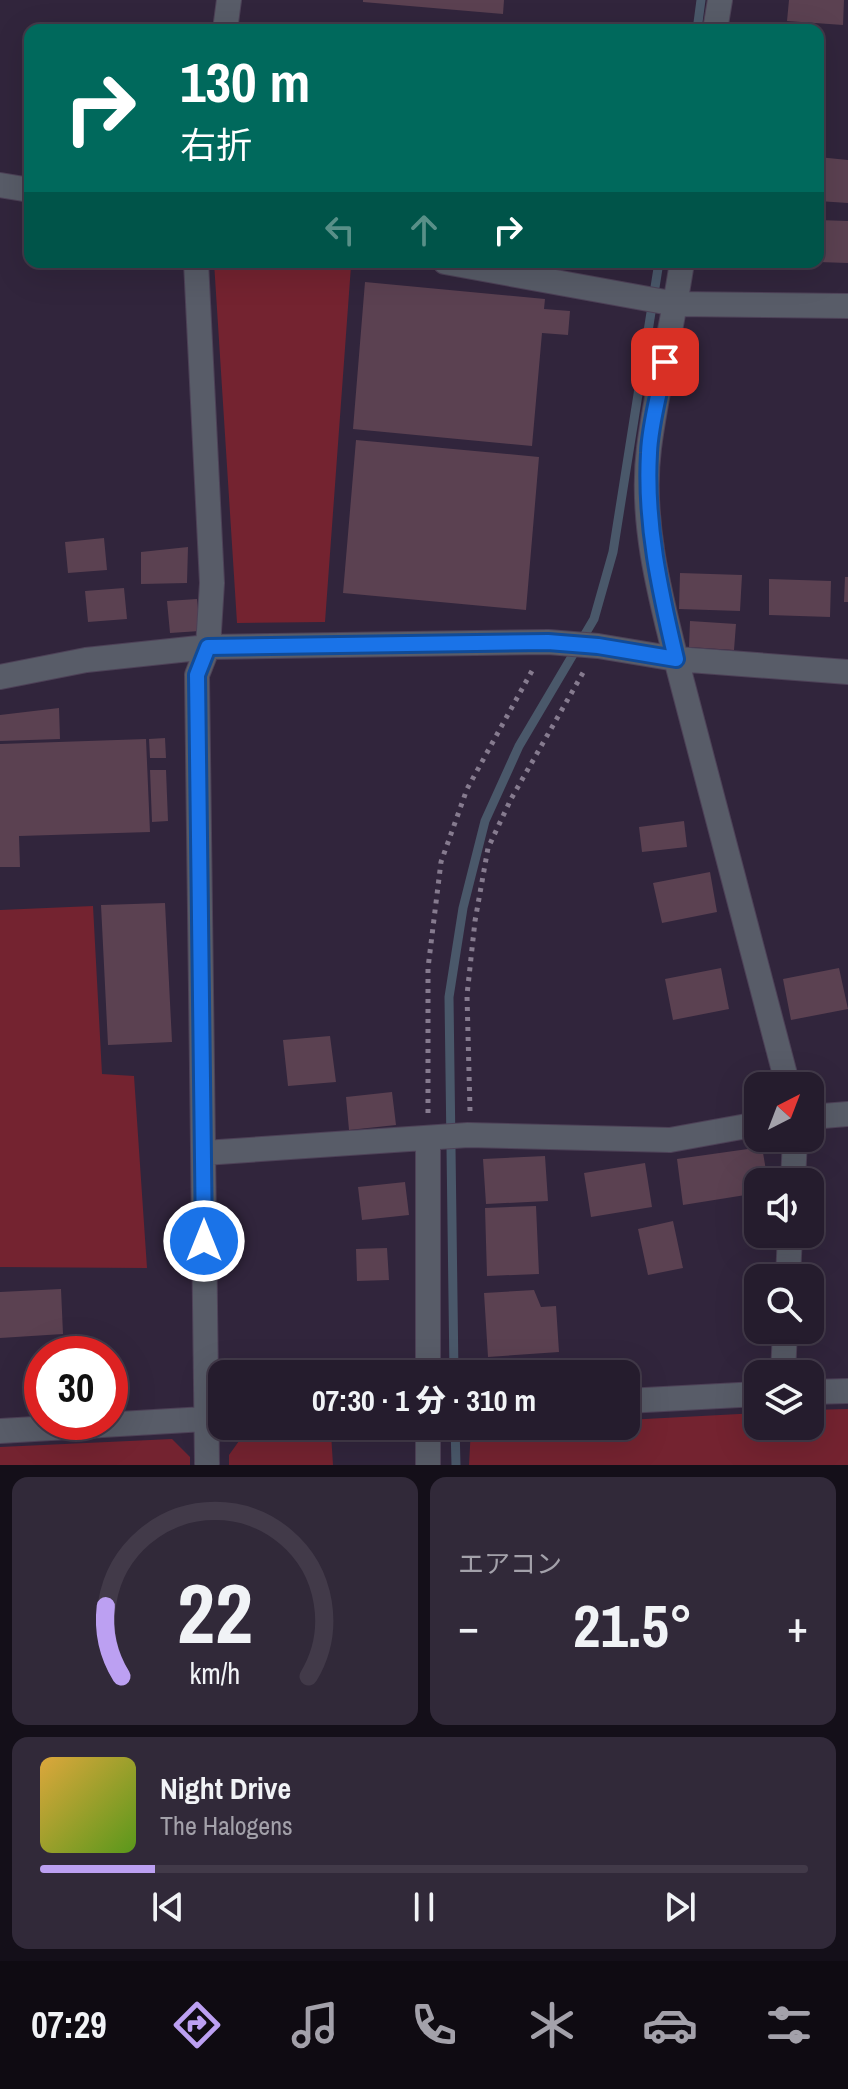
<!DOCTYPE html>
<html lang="ja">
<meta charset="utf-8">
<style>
:root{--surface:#251c2d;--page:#312939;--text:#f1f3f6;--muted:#a3a1aa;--line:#423a49;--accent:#bca0f2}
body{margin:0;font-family:"Archivo Narrow","Noto Sans JP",sans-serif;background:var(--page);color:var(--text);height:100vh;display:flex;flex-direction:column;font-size:30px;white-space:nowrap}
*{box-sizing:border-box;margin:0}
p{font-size:26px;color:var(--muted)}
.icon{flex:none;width:44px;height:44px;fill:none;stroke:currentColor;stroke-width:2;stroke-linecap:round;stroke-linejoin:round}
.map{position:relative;height:1465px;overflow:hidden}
.panel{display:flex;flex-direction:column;gap:12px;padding:12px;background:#140f19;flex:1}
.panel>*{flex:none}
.banner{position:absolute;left:24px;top:24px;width:800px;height:244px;border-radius:16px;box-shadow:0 8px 32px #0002,0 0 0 2px var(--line);background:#00695c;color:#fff;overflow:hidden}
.needle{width:52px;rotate:42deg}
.tools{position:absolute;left:744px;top:1072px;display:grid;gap:16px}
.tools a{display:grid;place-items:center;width:80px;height:80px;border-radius:16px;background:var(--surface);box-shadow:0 8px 32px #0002,0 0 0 2px var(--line);font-size:40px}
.speed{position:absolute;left:24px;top:1336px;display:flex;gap:16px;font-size:40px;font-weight:700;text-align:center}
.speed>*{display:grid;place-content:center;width:104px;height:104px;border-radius:50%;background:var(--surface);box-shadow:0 8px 32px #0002,0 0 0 2px var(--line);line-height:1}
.speed .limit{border:12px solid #d22;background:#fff;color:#111}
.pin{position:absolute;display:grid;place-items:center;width:68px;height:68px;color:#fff;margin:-34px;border-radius:16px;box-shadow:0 4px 12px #0006}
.me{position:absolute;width:88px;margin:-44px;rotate:0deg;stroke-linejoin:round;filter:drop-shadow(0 0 6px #0008)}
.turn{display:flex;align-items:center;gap:28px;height:168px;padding:0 24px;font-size:36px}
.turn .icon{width:104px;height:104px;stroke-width:2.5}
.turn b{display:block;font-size:56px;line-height:68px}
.lanes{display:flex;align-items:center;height:76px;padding:0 24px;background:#0003;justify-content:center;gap:40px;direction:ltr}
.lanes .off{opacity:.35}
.big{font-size:60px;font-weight:800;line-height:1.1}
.panel .tile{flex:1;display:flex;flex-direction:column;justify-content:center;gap:12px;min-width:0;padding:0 28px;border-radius:16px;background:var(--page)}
.panel .dial{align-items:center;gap:0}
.dial svg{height:208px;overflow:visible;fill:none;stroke:var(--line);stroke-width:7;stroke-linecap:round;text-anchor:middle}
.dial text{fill:var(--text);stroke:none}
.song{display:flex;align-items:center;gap:24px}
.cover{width:96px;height:96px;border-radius:12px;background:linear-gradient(135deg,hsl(40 70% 55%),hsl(90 70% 35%))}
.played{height:8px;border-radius:4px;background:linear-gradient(90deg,var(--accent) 15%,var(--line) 15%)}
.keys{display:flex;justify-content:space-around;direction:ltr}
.heat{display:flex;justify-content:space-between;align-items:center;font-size:44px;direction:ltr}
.panel .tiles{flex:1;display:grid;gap:12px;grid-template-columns:1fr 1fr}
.tile:last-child{grid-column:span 2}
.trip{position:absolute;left:208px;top:1360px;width:432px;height:80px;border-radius:16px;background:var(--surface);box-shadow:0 8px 32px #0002,0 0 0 2px var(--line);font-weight:800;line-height:80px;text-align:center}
.dock{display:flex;height:128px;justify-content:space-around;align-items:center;background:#0f0b12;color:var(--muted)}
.dock .icon{width:56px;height:56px}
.dock .current{color:var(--accent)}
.dock b{font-size:36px;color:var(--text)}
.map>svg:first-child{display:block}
.green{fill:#742330}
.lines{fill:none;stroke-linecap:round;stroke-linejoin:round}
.stream{stroke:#4a586a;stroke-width:9}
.building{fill:#5b4151}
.street-casing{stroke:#4d4157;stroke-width:26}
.path{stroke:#867b8f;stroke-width:5;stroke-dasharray:4 6;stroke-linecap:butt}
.street{stroke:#585c68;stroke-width:24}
.route-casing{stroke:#114b97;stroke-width:20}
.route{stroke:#1a73e8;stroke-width:14}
</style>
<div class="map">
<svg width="848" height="1465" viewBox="0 0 848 1465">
<rect width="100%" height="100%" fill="#31253c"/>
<!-- green -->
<path class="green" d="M 214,262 L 334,262 L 351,266 L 325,622 L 237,623 Z
M 93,906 L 102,1074 L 134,1076 L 147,1268 L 0,1267 L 0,910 Z
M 848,1409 L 848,1465 L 469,1465 L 471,1428 L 626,1426 L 626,1420 L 758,1413 L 758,1426 L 810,1426 L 810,1410 Z
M 331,1433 L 333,1465 L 229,1465 L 229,1455 L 244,1434 Z
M 172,1439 L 190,1457 L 190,1465 L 0,1465 L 0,1447 Z"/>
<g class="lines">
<!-- stream -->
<path class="stream" d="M 697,30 L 701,0
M 454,1374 L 449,997 L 463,908 L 485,821 L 519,746 L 594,619 L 613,552 L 659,262
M 455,1426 L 456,1465"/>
</g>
<!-- building -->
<path class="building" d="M 363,0 L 504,0 L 503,14 L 363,2 Z
M 789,0 L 844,0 L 843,25 L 787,21 Z
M 818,157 L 848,160 L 848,203 L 818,201 Z
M 818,220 L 848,221 L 848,263 L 818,262 Z
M 365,282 L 545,299 L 544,309 L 570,311 L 568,335 L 542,333 L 532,446 L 353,429 Z
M 356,440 L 539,457 L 526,610 L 343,593 Z
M 104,538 L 107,570 L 68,573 L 65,542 Z
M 188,547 L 187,583 L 141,584 L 141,552 Z
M 680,573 L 742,575 L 740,611 L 679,609 Z
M 845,577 L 848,577 L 848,602 L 844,602 Z
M 769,579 L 831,581 L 830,617 L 769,615 Z
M 124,588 L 127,619 L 88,622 L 85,591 Z
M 197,599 L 200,631 L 170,633 L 167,601 Z
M 690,621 L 736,624 L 734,650 L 689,647 Z
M 59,708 L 60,739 L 0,741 L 0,715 Z
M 165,738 L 166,758 L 150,758 L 149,739 Z
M 146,739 L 150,832 L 19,836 L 20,867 L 0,867 L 0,744 Z
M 150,770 L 166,770 L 168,821 L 152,822 Z
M 684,821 L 687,847 L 642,852 L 639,827 Z
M 710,872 L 717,912 L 662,923 L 653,883 Z
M 165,903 L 172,1042 L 108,1045 L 101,905 Z
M 721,968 L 729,1009 L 673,1020 L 665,979 Z
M 839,968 L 848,1009 L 791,1020 L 783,979 Z
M 330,1036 L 336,1082 L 288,1086 L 283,1040 Z
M 392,1092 L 396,1125 L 349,1130 L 346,1097 Z
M 762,1147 L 768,1182 L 758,1182 L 758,1193 L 683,1205 L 677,1159 Z
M 545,1156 L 548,1201 L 486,1204 L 483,1159 Z
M 645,1163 L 652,1207 L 591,1217 L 584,1173 Z
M 405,1182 L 409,1215 L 362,1220 L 358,1187 Z
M 536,1206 L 539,1274 L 487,1276 L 485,1208 Z
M 673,1221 L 683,1268 L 648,1275 L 638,1229 Z
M 387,1248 L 389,1280 L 357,1281 L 356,1249 Z
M 61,1289 L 63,1334 L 0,1338 L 0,1292 Z
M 534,1290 L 541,1307 L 556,1306 L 559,1352 L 488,1357 L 484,1293 Z"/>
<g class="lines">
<defs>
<path id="street" d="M 225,30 L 229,0
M 715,30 L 720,0
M 0,185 L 30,190
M 196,262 L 212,583 L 208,647 L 197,675 L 207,1463
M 445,262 L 676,304 L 848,306
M 682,262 C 673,324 657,386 649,448 C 640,518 659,592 676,659 L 788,1086
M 0,677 L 86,660 L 208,647 L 548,642 L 598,646 L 676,659 L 848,672
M 810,1117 L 848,1114
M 204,1153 L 468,1135 L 670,1140 L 758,1124
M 793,1182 L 795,1138
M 788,1278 L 790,1234
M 428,1374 L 428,1138
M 783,1374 L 785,1330
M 810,1392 L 848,1391
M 626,1401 L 758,1394
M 428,1426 L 428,1465
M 0,1431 L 222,1418"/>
</defs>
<!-- street casing -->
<use href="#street" class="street-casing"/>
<!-- path -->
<path class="path" d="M 470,1111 L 467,995 L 475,921 L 488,848 L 511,799 L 584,671
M 428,1113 L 428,968 L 441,862 L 467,789 L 533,669"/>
<!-- street -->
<use href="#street" class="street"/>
</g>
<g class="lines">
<defs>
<path id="route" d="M 204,1241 L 197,675 L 208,647 L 548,642 L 598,646 L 676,659 C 660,591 645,523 649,453 C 650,423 660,392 665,362"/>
</defs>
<!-- route casing -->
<use href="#route" class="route-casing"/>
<!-- route -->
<use href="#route" class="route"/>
</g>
</svg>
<div class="tools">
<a><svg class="needle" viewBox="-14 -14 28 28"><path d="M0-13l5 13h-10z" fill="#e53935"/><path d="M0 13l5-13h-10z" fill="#a3a1aa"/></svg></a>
<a><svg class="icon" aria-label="sound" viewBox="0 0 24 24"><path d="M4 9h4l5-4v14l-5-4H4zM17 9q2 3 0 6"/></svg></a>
<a><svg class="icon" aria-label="search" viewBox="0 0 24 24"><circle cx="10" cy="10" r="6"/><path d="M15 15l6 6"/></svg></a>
<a><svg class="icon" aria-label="layers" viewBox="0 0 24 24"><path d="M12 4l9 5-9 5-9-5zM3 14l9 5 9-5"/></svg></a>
</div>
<div class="speed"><div class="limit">30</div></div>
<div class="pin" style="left:665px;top:362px;background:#d93025"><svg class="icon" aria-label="arrive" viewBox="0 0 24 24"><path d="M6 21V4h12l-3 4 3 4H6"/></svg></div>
<svg class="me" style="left:204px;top:1241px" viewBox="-20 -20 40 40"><circle r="17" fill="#1a73e8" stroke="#fff" stroke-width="3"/><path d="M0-11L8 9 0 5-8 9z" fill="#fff"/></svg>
<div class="trip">07:30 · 1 分 · 310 m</div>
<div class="banner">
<div class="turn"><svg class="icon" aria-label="right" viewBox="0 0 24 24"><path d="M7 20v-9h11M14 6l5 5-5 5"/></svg><div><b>130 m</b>右折</div></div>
<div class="lanes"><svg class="icon off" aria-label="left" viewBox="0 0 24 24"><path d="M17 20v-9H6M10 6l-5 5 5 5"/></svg><svg class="icon off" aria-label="ahead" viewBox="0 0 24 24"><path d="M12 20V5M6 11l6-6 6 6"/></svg><svg class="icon" aria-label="right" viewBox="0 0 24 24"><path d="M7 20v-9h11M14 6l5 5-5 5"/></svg></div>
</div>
</div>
<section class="panel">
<div class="tiles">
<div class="tile dial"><svg viewBox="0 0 100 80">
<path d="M14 69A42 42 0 1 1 86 69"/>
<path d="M14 69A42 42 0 0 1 8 42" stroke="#bca0f2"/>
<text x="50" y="56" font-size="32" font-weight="700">22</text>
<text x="50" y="72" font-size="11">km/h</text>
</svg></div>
<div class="tile"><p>エアコン</p>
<div class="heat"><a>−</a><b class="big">21.5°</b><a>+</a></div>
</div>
<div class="tile">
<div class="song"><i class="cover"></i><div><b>Night Drive</b><p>The Halogens</p></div></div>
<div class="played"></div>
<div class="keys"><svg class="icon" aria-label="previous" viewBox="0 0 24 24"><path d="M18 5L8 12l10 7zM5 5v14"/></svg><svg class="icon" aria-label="pause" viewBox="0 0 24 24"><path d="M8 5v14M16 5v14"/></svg><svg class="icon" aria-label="next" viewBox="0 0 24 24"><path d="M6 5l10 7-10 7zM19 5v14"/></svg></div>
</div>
</div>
</section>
<nav class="dock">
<b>07:29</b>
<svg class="icon current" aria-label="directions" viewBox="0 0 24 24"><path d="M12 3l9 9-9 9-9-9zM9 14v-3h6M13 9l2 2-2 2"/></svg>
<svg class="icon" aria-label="music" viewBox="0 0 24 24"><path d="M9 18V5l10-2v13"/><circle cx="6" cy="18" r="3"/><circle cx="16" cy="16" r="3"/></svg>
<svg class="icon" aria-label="phone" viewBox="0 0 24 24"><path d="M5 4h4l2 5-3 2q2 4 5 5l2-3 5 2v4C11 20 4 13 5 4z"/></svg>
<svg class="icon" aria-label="climate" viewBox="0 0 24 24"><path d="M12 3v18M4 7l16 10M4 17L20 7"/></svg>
<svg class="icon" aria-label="car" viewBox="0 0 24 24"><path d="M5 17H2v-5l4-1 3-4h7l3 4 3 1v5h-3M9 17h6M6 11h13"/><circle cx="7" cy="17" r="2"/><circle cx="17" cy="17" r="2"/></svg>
<svg class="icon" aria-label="filters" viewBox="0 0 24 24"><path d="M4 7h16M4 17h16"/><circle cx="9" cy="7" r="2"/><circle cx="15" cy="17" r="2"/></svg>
</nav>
